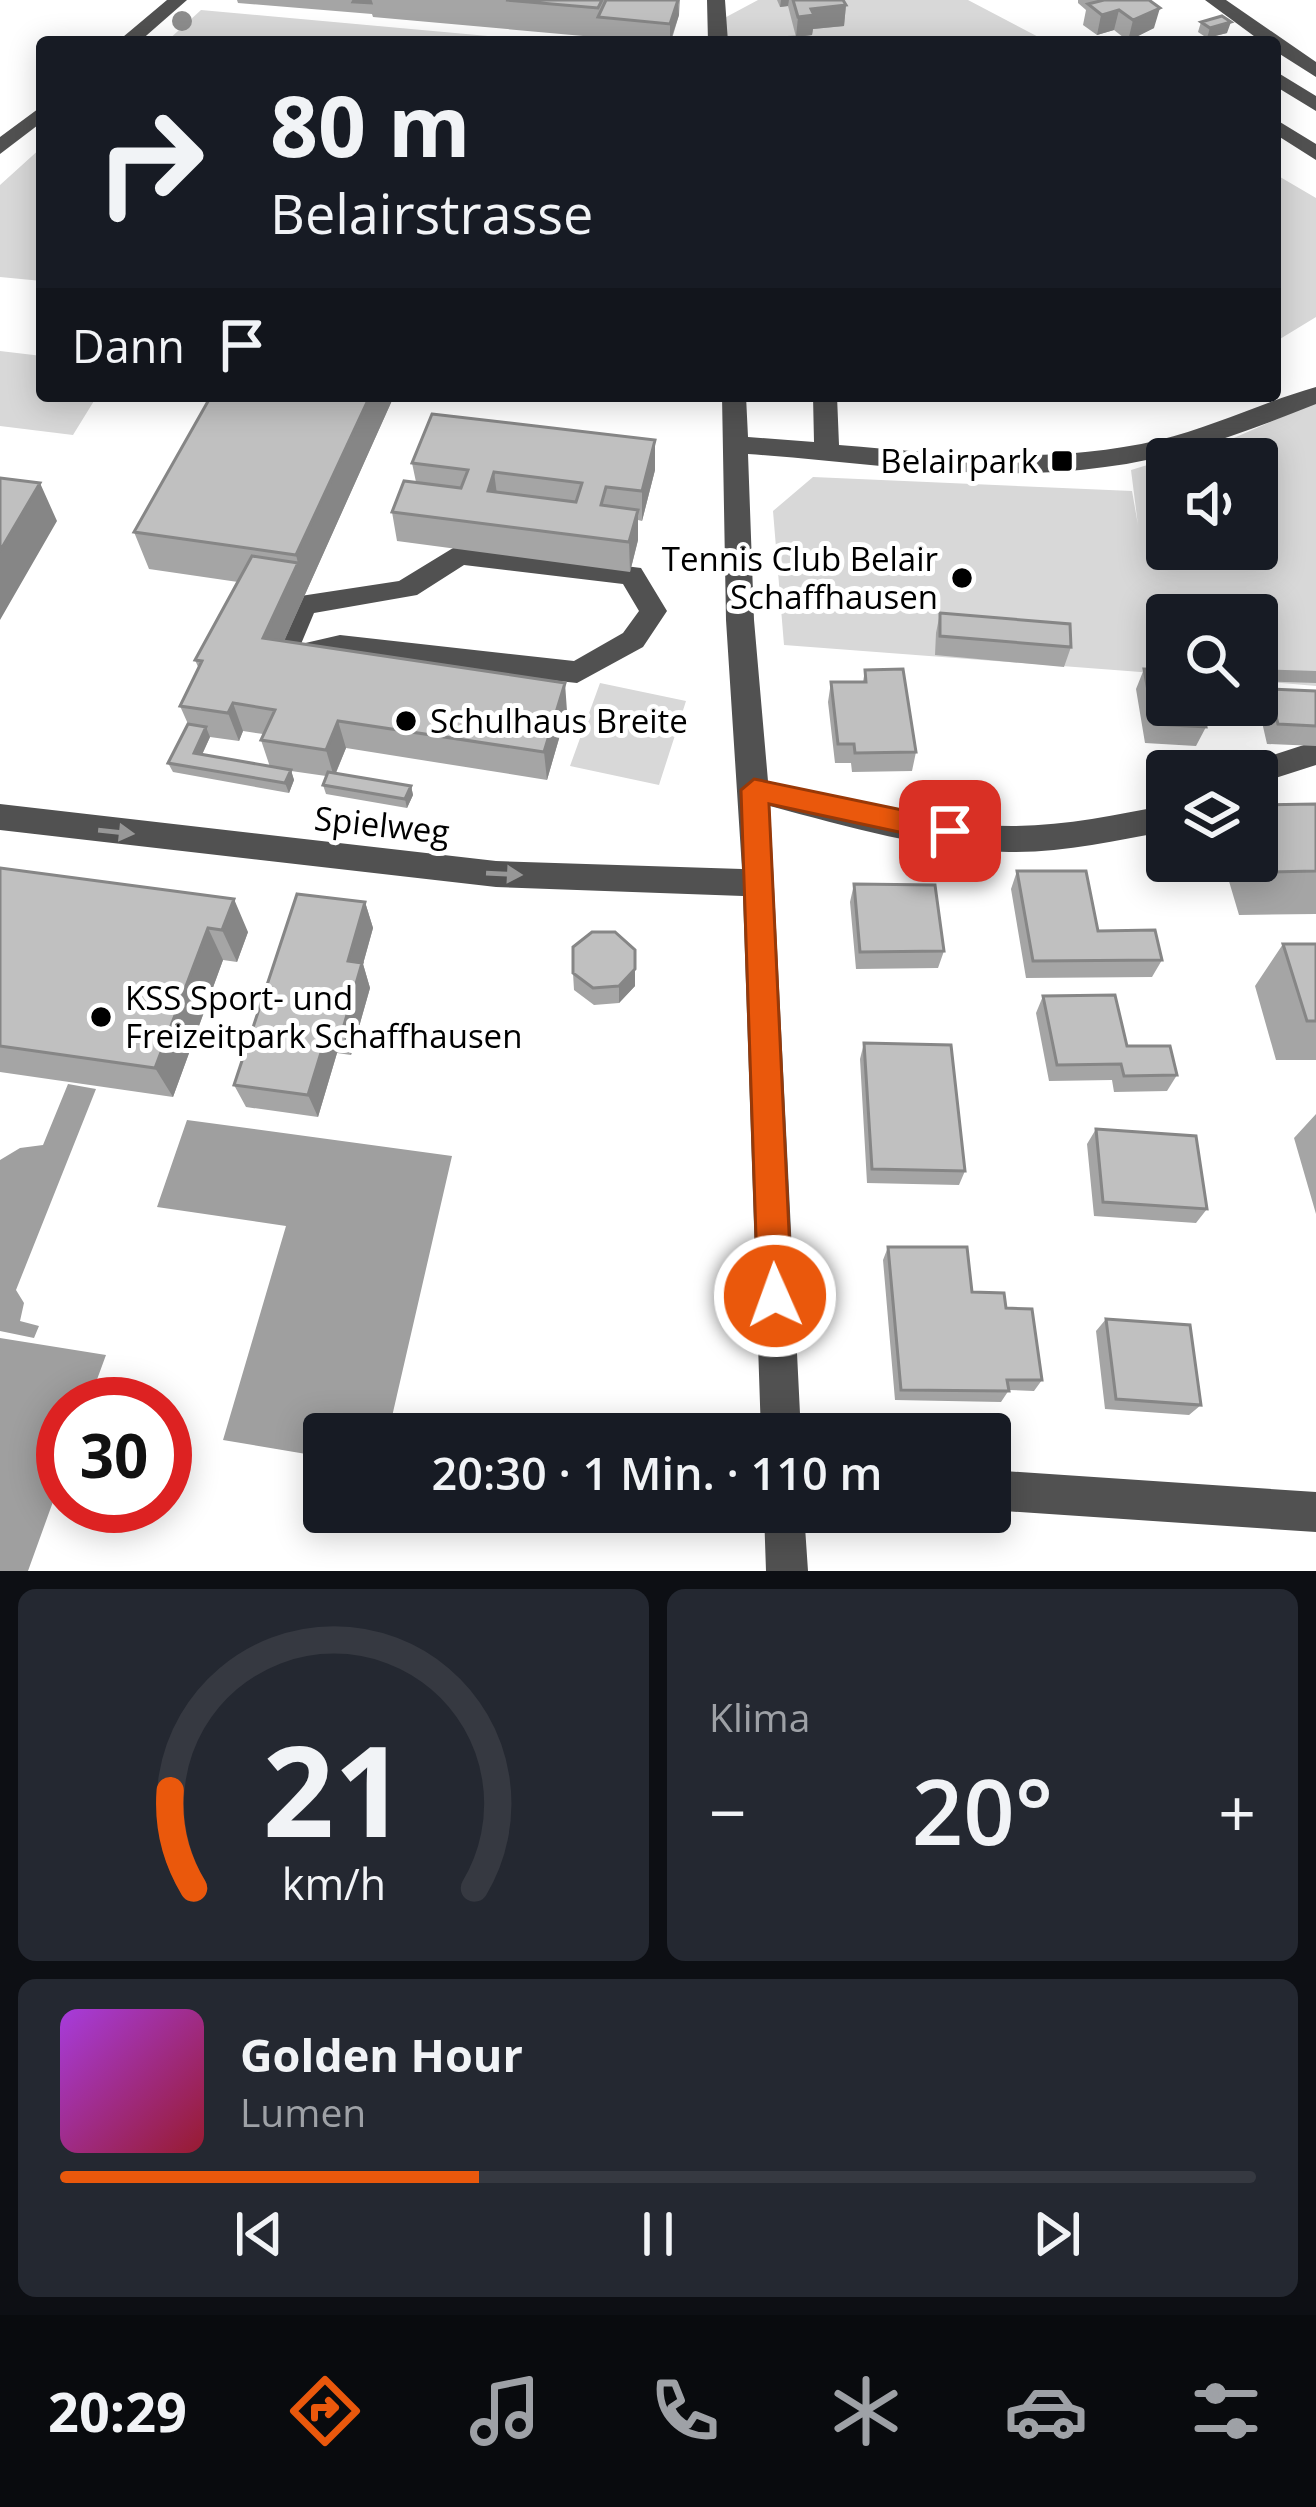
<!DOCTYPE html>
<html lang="de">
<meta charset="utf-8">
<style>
:root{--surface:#171b24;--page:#242831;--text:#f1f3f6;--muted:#9ea1a6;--line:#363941;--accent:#ea580c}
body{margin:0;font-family:"Open Sans",sans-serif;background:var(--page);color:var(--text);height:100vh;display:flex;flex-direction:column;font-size:45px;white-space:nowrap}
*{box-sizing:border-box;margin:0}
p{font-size:39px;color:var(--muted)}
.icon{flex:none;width:66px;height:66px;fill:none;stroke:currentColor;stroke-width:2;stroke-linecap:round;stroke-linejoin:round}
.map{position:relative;height:1571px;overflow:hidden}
.panel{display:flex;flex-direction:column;gap:18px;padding:18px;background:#0d0f14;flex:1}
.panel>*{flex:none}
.hud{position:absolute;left:36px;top:36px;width:1245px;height:366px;border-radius:12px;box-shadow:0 6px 30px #0003;background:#171b24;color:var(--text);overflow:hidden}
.tools{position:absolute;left:1146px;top:438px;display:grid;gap:24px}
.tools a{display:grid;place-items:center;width:132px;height:132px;border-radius:12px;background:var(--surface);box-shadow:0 6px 30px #0003;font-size:60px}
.speed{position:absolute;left:36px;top:1377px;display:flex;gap:24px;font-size:60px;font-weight:700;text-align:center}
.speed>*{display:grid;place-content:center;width:156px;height:156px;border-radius:50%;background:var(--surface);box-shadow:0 6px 30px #0003;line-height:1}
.speed .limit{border:18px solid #d22;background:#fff;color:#111}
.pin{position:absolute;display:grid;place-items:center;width:102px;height:102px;color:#fff;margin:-51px;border-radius:24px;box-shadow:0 6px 18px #0006}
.me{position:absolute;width:132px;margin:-66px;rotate:358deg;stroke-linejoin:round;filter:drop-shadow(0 0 9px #0008)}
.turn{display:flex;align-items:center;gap:42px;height:252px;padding:0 36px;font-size:54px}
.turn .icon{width:156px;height:156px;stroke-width:2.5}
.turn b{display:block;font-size:84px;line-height:102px}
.then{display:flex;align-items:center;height:114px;padding:0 36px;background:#0003;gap:24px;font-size:45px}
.big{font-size:90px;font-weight:600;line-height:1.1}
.panel .widget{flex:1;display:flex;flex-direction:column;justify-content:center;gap:18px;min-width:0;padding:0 42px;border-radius:18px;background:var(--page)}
.panel .dial{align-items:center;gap:0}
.dial svg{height:312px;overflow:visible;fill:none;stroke:var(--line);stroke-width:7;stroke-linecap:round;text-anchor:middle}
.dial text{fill:var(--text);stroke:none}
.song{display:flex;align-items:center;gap:36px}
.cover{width:144px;height:144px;border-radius:18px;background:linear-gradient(135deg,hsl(280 70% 55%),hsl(350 70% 35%))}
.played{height:12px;border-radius:6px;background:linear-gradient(90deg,var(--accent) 35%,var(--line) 35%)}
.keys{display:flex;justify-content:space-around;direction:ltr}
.heat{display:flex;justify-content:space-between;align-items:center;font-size:66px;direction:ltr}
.panel .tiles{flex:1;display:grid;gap:18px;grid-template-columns:1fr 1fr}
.widget:last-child{grid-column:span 2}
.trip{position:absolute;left:303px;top:1413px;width:708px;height:120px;border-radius:12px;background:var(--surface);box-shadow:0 6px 30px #0003;font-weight:600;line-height:120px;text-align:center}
.tabs{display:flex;height:192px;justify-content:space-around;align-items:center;background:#090b0e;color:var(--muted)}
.tabs .icon{width:84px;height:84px}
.tabs .active{color:var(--accent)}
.tabs b{font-size:54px;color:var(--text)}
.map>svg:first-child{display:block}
.green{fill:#d8d8d8}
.water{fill:#9f9f9f}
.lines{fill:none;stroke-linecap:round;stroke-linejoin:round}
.stream{stroke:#9f9f9f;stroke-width:12}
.minor{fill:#515151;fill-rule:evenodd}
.tree{fill:#8d8d8d}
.wall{fill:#a5a5a5;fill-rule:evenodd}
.shaded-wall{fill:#868686}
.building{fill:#c0c0c0;stroke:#868686;stroke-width:3;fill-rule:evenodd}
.oneway{fill:#979797}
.route{fill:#ea580c;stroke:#983908;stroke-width:3}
.poi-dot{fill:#000;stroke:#fff;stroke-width:4.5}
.labels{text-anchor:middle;stroke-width:10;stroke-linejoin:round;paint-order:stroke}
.poi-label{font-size:33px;fill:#000;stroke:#fff;text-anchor:end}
.street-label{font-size:33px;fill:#000;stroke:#fff}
</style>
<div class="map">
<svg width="1316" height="1571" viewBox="0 0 1316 1571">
<rect width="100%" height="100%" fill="#fff"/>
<!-- green -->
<path class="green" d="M 758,0 L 968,0 L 1048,42 L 716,42 L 715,23 Z
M 201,10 L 553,42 L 166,42 Z
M 42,147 L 42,281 L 0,277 L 0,185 Z
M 1275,174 L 1316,198 L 1316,317 L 1275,342 Z
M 0,351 L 42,356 L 42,396 L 97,396 L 73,435 L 0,426 Z
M 1316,402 L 1316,686 L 1257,681 L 1257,615 L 1167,615 L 1167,674 L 784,645 L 773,511 L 813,477 L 1132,491 L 1138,525 L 1131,470 L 1167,459 L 1167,549 L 1257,549 L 1257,459 L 1169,459 L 1218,445 Z
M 600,683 L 686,701 L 659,785 L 570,766 Z"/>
<!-- water -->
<path class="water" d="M 68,1084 L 96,1089 L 16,1290 L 24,1303 L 20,1321 L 39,1326 L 34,1338 L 0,1331 L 0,1160 L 20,1148 L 43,1145 Z
M 187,1120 L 452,1156 L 388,1434 L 324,1434 L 324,1457 L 223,1440 L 286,1226 L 157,1207 Z
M 0,1338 L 106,1355 L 88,1404 L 63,1404 L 63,1474 L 28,1571 L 0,1571 Z"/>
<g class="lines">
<!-- stream -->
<path class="stream" d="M 1257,675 L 1316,677"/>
<!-- minor -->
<path class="minor" d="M 167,0 L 187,0 L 139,42 L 117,42 Z
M 707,0 L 725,0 L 728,42 L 708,42 Z
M 1205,0 L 1226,0 L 1316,62 L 1316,77 L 1275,51 L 1275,42 L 1262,42 Z
M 1275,71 L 1316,96 L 1316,111 L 1275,86 Z
M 42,106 L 42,122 L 0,154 L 0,137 Z
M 1275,119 L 1316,144 L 1316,160 L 1275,134 Z
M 1316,387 L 1316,404 C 1248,431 1178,458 1105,467 C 987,484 866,462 748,454 L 754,620 L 768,781 C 848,802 929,826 1012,826 C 1064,826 1116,815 1167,805 L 1167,831 C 1115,841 1062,853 1009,852 C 928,850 848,827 770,806 L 801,1434 L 761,1434 L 743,896 L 496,887 L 0,830 L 0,804 L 496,861 L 742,869 L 726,620 L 722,396 L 746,396 L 748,437 L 814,442 L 813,396 L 837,396 L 839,445 C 946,454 1054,465 1159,440 C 1213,427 1263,402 1316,387 Z
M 458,545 L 641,568 L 667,611 L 643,647 L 577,683 L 340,657 L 280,670 L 270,667 L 266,659 L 294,597 L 399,581 ZM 464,565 L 623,584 L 639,611 L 623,633 L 574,661 L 340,635 L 301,644 L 314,613 L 417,595 Z
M 1316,741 L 1316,765 L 1257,784 L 1257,771 L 1243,771 L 1246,764 Z
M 990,1470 L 1316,1492 L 1316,1532 L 990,1510 Z
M 764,1512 L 804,1512 L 808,1571 L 766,1571 Z"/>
</g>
<!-- trees -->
<circle class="tree" cx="182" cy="21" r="10"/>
<!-- wall -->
<path class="wall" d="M 237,0 L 680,0 L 679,15 L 671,42 L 650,42 L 373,17 L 372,14 L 238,3 Z
M 777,0 L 843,0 L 846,5 L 844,26 L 813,29 L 812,35 L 800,37 L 802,42 L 772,42 L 773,38 L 796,37 L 788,6 L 780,7 Z
M 1078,0 L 1149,0 L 1154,28 L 1128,41 L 1114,30 L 1097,35 L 1083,25 L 1086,10 L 1078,3 Z
M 1201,22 L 1227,33 L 1207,38 L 1198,32 Z
M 211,396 L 394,396 L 284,641 L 567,711 L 547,780 L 346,748 L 336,773 L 411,786 L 413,795 L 407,808 L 326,794 L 323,785 L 326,776 L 291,771 L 294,780 L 289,793 L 173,772 L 168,763 L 188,724 L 180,706 L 199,669 L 195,660 L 238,582 L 149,569 L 134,532 ZM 243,731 L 263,734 L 261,740 L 270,767 L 202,755 L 210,737 L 239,741 Z
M 655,440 L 655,470 L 642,521 L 638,520 L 638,540 L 630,572 L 397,541 L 392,512 L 416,482 L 412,463 Z
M 940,613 L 1071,647 L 1064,667 L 935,655 L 936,633 Z
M 1144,669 L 1206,727 L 1196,746 L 1145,743 L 1136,689 Z
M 865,670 L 916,752 L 912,771 L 852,772 L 851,763 L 835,763 L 828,702 L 831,682 L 863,682 Z
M 1269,689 L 1316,691 L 1316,746 L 1267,744 L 1259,709 Z
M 1316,804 L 1316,914 L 1239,915 L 1223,861 L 1257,861 L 1257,805 Z
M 0,868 L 248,932 L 237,962 L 223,960 L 173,1097 L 0,1072 Z
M 1017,871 L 1098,931 L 1162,960 L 1152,977 L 1026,978 L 1011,889 Z
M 854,884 L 944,951 L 938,968 L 856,969 L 850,902 Z
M 365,902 L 373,928 L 363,964 L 370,988 L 351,1055 L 337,1053 L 318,1117 L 246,1107 L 234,1085 Z
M 1283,944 L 1316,944 L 1316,1060 L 1276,1060 L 1255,986 Z
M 635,950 L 635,986 L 619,1003 L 594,1005 L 574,990 L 573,973 Z
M 1043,996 L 1177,1075 L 1167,1091 L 1114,1092 L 1112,1080 L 1049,1081 L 1036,1013 Z
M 864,1043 L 965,1171 L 959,1185 L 867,1183 L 860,1059 Z
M 1316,1114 L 1316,1214 L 1294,1138 Z
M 1096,1129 L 1207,1209 L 1196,1223 L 1094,1216 L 1087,1144 Z
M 888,1247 L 1006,1308 L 1042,1380 L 1034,1391 L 1009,1390 L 1001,1402 L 895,1400 L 883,1260 Z
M 1106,1319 L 1201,1405 L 1189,1415 L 1105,1409 L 1096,1331 Z"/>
<!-- shaded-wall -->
<path class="shaded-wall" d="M 678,0 L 679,15 L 670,42 L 670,24 Z
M 781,0 L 789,0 L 788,6 L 780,7 Z
M 846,5 L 844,26 L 813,29 L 812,35 L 796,37 L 798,17 L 811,9 Z
M 1160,8 L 1154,28 L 1128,41 L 1133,20 Z
M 1102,10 L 1119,10 L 1114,30 L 1097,35 Z
M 1231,22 L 1227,33 L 1207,38 L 1210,28 Z
M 370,396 L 394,396 L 273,666 L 263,638 L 298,563 L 296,555 Z
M 655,440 L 655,470 L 642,521 L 642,491 Z
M 494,472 L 498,502 L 488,491 Z
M 40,483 L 57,521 L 0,620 L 0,551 Z
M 638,510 L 638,540 L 630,572 L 629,542 Z
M 565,683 L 567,711 L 547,780 L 544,752 Z
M 233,703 L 243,731 L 239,741 L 228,713 Z
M 338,721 L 346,748 L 334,777 L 326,750 Z
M 206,727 L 210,737 L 198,763 L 194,753 Z
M 291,770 L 294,780 L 289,793 L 285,783 Z
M 411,786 L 413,795 L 407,808 L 405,799 Z
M 234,899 L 248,932 L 237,962 L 222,930 Z
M 365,902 L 373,928 L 363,964 L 370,988 L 351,1055 L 342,1032 L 348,961 Z
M 208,928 L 223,960 L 173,1097 L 155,1068 Z
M 635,969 L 635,986 L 619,1003 L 619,986 Z
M 328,1030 L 337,1053 L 318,1117 L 308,1095 Z"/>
<!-- building -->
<path class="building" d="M 354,0 L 370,0 L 371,3 L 353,2 Z
M 506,0 L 602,0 L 598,8 Z
M 606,0 L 678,0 L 670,24 L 598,17 Z
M 793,0 L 843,0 L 846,5 L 811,9 L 814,15 L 798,17 Z
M 1104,0 L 1149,0 L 1160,8 L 1133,20 L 1119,10 L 1102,15 L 1088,4 Z
M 1222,16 L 1231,22 L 1210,28 L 1201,22 Z
M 801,37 L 802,42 L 774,42 L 773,38 Z
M 211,396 L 370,396 L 296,555 L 134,532 Z
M 432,414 L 655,440 L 642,491 L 606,487 L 601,505 L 638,510 L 629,542 L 392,512 L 404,481 L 461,488 L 468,470 L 412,463 ZM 494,472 L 582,483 L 576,502 L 488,491 Z
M 0,478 L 40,483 L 0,551 Z
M 252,556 L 298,563 L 263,638 L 565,683 L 544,752 L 338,721 L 326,750 L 261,740 L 275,710 L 233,703 L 228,713 L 180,706 L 202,661 L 195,660 Z
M 940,613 L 1070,624 L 1071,647 L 940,636 Z
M 903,669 L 916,752 L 855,753 L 854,744 L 838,744 L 831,682 L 866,682 L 865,670 Z
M 1144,669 L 1167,670 L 1167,705 L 1202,705 L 1206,727 L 1154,724 Z
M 1269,689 L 1316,691 L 1316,726 L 1278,724 Z
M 188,724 L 206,727 L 194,753 L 291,770 L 285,783 L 168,763 Z
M 328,772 L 411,786 L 405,799 L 323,785 Z
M 1316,804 L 1316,871 L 1265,872 L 1257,844 L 1257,805 Z
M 0,868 L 234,899 L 222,930 L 208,928 L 155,1068 L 0,1046 Z
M 1017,871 L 1086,871 L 1098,931 L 1155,930 L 1162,960 L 1033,961 Z
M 854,884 L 935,885 L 944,951 L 860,952 Z
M 297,894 L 365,902 L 348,961 L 362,963 L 342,1032 L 328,1030 L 308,1095 L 234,1085 Z
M 592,932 L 615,932 L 635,950 L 635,969 L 619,986 L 593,988 L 573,973 L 573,947 Z
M 1283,944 L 1316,944 L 1316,1021 L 1307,1021 Z
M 1115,995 L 1127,1046 L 1170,1046 L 1177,1075 L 1124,1076 L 1121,1064 L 1057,1065 L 1043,996 Z
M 864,1043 L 951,1045 L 965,1171 L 872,1169 Z
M 1096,1129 L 1196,1136 L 1207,1209 L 1103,1202 Z
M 888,1247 L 967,1247 L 972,1292 L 1004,1293 L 1006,1308 L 1032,1309 L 1042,1380 L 1007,1380 L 1009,1391 L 901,1390 Z
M 1106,1319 L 1190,1325 L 1201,1405 L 1116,1399 Z"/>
<!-- one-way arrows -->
<defs><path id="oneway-solid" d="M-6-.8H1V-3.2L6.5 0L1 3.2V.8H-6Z" transform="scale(3)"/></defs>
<g class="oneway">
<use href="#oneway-solid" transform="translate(116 832) rotate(6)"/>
<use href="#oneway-solid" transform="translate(504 874) rotate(3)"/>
</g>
<!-- route -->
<path class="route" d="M 754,779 L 950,820 L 963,831 L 950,843 L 769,804 L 792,1296 L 787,1308 L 775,1313 L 763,1308 L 758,1296 L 741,790 Z"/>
<!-- markers -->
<g class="poi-dot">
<rect x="1050" y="449" width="24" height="24" rx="6"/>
<circle cx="962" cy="578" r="12"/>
<circle cx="406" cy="721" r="12"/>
<circle cx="101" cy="1017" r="12"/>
</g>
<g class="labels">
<!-- poi labels -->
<g class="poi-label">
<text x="1038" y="473">Belairpark</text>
<text x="938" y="571">Tennis Club Belair<tspan x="938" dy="38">Schaffhausen</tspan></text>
<text x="430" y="733" text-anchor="start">Schulhaus Breite</text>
<text x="125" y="1010" text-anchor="start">KSS Sport- und<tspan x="125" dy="38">Freizeitpark Schaffhausen</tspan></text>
</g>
<!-- street labels -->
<g class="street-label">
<text transform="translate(382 825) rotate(6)" y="12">Spielweg</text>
</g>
</g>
</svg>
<div class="tools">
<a><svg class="icon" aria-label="sound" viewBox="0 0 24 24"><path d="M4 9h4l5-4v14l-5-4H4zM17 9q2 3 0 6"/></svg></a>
<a><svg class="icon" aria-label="search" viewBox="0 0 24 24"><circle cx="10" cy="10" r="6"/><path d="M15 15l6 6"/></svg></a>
<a><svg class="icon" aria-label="layers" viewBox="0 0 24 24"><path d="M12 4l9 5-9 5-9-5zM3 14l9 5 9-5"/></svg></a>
</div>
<div class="speed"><div class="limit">30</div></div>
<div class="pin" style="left:950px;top:831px;background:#d93025"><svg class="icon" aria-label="arrive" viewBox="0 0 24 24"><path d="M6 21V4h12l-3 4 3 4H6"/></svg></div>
<svg class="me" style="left:775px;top:1296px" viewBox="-20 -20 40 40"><circle r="17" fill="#ea580c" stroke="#fff" stroke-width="3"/><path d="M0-11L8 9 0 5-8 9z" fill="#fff"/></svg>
<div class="trip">20:30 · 1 Min. · 110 m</div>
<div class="hud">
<div class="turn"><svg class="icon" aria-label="right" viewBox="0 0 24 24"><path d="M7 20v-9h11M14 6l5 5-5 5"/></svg><div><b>80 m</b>Belairstrasse</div></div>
<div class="then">Dann<svg class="icon" aria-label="arrive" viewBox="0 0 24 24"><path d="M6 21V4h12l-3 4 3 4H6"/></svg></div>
</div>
</div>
<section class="panel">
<div class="tiles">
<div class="widget dial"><svg viewBox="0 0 100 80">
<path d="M14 69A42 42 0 1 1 86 69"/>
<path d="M14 69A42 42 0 0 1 8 44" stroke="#ea580c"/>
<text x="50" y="56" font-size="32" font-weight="700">21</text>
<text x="50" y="72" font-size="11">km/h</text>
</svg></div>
<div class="widget"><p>Klima</p>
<div class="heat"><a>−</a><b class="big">20°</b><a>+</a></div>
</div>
<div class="widget">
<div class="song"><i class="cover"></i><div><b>Golden Hour</b><p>Lumen</p></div></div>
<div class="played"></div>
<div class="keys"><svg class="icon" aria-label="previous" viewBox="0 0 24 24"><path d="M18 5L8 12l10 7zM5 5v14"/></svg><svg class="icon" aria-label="pause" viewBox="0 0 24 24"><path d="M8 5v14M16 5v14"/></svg><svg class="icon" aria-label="next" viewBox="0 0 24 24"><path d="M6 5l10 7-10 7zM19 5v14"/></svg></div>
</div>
</div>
</section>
<nav class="tabs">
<b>20:29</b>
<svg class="icon active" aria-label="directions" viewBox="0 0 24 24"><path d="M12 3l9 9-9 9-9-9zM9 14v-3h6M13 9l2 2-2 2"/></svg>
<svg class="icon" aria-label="music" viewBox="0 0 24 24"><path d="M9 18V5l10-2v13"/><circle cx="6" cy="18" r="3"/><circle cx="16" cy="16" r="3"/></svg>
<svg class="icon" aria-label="phone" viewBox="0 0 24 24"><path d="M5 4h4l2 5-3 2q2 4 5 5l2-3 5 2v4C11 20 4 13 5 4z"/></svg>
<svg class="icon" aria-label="climate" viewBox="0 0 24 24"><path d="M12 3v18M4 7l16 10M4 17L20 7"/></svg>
<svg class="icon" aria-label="car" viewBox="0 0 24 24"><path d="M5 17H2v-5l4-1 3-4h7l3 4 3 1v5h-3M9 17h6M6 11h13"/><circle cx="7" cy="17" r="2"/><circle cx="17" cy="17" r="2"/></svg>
<svg class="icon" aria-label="filters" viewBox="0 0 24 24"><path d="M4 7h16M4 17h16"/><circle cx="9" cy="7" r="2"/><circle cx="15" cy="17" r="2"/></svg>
</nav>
